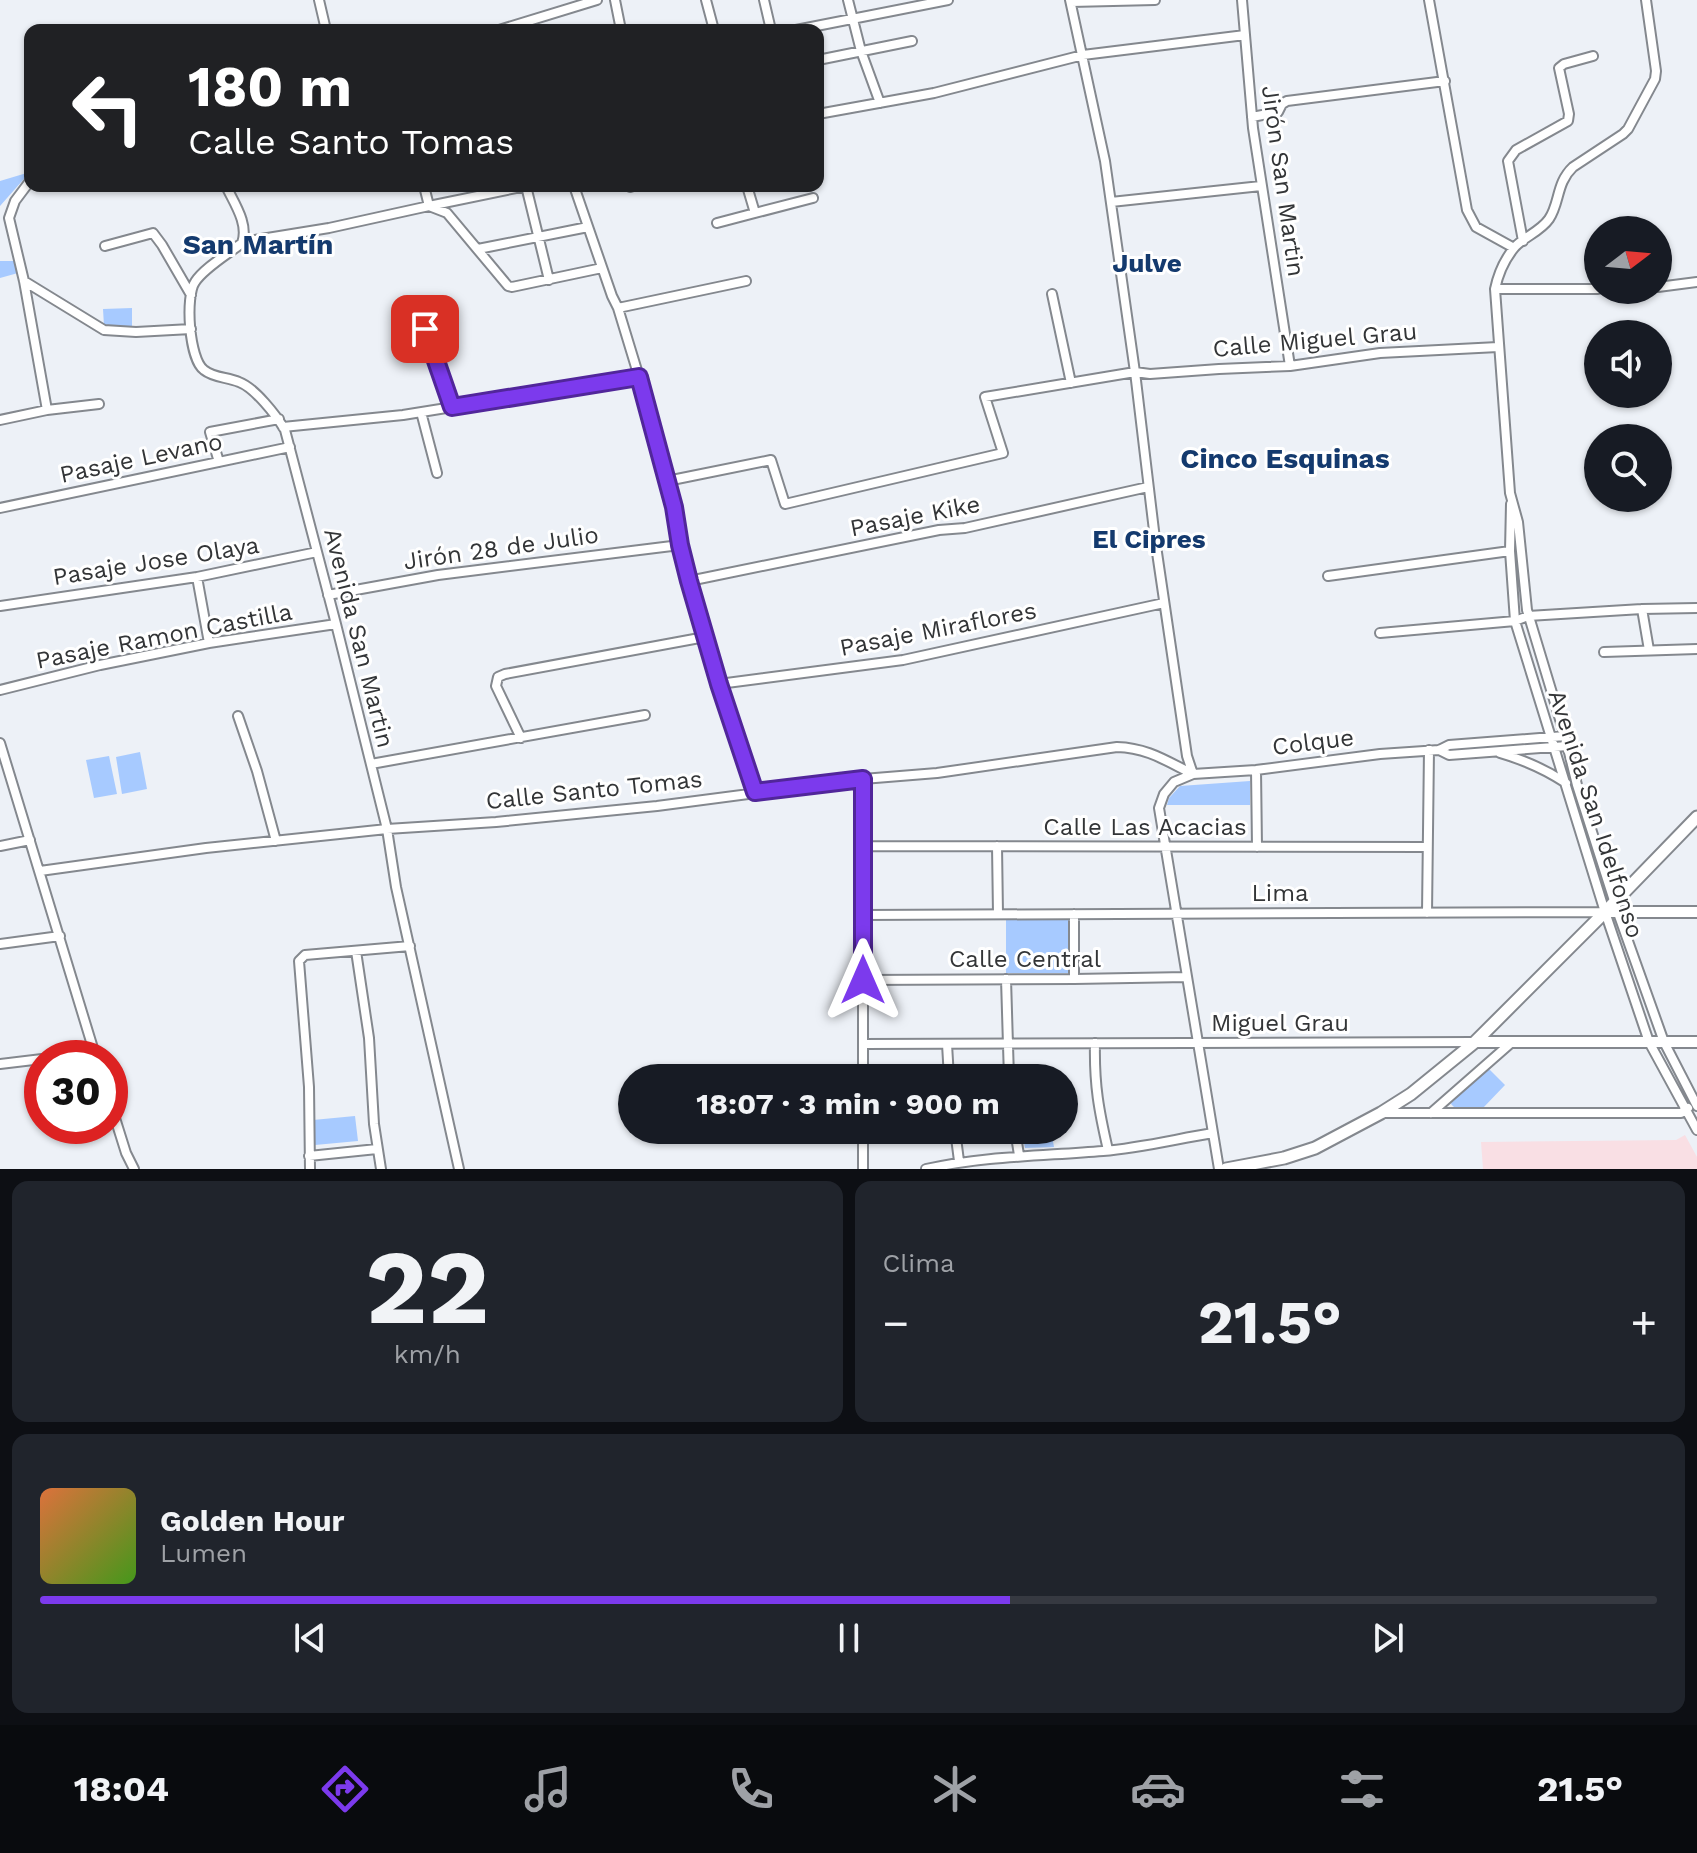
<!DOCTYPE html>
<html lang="es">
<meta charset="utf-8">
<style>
:root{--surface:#171b24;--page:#20242c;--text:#f1f3f6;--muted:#9ea1a6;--line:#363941;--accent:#7c3aed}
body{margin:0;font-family:"Work Sans",sans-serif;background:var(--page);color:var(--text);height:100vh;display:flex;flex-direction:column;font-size:30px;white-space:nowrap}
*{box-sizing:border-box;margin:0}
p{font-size:26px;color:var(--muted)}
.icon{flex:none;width:44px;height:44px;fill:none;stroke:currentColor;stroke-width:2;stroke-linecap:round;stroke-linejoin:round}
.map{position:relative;height:1169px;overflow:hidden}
.sheet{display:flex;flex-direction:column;gap:12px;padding:12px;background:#0d0f14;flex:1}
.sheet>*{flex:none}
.banner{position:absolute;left:24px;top:24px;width:800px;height:168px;border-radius:16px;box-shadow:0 2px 6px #0004;background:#202124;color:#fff;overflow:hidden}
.needle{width:52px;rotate:74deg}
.tools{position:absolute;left:1584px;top:216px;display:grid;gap:16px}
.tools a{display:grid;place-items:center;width:88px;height:88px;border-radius:50%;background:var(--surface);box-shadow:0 2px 6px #0004;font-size:40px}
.speed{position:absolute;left:24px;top:1040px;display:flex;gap:16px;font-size:40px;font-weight:700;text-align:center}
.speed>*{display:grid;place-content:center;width:104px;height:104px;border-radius:50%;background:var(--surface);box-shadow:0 2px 6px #0004;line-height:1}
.speed .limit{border:12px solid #d22;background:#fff;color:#111}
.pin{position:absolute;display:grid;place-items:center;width:68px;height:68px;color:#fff;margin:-34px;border-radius:16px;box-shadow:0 4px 12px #0006}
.me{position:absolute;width:88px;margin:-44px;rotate:0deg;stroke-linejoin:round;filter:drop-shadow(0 0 6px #0008)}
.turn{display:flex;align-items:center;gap:28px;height:168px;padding:0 32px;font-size:36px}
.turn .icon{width:104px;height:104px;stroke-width:2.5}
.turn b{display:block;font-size:56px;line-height:68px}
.big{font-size:60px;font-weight:700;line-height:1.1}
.sheet .widget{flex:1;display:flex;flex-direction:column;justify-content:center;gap:12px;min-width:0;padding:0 28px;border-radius:16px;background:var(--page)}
.sheet .dial{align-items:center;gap:0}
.dial b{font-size:104px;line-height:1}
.song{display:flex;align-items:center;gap:24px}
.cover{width:96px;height:96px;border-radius:12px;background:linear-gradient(135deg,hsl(20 70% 55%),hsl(100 70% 35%))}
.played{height:8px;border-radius:4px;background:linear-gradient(90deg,var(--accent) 60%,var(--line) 60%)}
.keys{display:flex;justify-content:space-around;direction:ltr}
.heat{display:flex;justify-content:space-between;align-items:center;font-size:44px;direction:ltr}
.sheet .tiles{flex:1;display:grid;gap:12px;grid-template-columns:1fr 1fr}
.widget:last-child{grid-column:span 2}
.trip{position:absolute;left:618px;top:1064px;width:460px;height:80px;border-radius:40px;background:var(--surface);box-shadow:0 2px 6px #0004;font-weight:700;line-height:80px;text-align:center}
.menu{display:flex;height:128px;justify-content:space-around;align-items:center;background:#090b0e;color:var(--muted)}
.menu .icon{width:56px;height:56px}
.menu .active{color:var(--accent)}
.menu b{font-size:36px;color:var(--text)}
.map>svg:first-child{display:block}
.medical{fill:#f9dfe4}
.green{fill:#a7caff}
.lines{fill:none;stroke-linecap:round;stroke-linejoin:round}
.minor-casing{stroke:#84888e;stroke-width:12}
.major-casing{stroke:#84888e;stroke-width:14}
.highway-casing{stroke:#84888e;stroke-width:15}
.minor{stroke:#fff;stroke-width:8}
.major{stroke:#fff;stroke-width:10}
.highway{stroke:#fff;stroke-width:11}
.route-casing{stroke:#51269a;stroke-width:20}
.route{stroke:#7c3aed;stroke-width:14}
.labels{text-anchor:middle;stroke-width:6;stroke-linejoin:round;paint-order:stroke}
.street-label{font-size:24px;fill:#333537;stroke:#fff}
.neighbourhood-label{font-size:26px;font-weight:bold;fill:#143a6e;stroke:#fff}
.quarter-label{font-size:28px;font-weight:bold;fill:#143a6e;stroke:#fff}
</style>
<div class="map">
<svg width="1697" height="1169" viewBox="0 0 1697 1169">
<rect width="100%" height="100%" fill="#edf1f7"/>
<!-- medical -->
<path class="medical" d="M 1685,1135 L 1697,1157 L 1697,1169 L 1483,1169 L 1481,1142 L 1676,1140 Z"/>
<!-- green -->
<path class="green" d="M 30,172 L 0,206 L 0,181 Z
M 0,261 L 15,261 L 18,273 L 0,278 Z
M 132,308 L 132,326 L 104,326 L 103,309 Z
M 140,752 L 147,789 L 122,794 L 116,757 Z
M 109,756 L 117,794 L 94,798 L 86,760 Z
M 1250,781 L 1250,805 L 1167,805 L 1169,798 L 1180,786 Z
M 1006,919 L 1069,919 L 1068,973 L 1006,973 Z
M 1489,1069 L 1505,1085 L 1483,1108 L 1457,1110 L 1451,1104 L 1455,1094 Z
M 355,1116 L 358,1141 L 315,1145 L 313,1120 Z
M 1022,1130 L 1051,1130 L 1054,1147 L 1025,1148 Z"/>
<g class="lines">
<defs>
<path id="minor" d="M 319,0 L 326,30
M 615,0 L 621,30
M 706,0 L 714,30
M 764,0 L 771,30
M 848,0 L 861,51 L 880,103
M 1070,0 L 1105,161 L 1135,372 L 1155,539 L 1187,756 L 1193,774
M 1242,0 L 1253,128 L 1290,366
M 1429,0 L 1467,210 L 1476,227 L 1514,248
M 1646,0 L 1656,71 L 1655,79 L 1628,129 L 1623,134 L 1573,167 C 1556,183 1560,203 1549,219 C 1540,232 1523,237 1514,248 C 1505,259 1498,275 1495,289 L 1510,493 L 1518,522 L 1527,610 L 1565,736 L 1577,785 L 1618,913 L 1664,1042 L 1697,1106
M 1071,2 L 1155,0
M 499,30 L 597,0
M 796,30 L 948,0
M 818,60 L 912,41
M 818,114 L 934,93 L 1083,55 L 1245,35
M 1252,117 L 1278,112 L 1282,104 L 1287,101 L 1445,81
M 30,181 L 15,201 L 9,218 L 24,281 L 47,410
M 226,186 C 234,203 249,224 242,243 C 228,254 204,268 195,282 C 185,296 189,359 204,370 C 214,378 227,377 239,382 C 255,388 276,415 285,430 L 336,624 L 387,829 L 396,887 L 459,1169
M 424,186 L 429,206 L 526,186
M 526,186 L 549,280
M 574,186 L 612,296 L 618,308 L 639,377 L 674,507 L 680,545 L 689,581 L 719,684 L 755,792
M 747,186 L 755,213 L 813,198
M 630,187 L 633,186
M 1111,202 L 1261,186
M 717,223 L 755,213
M 243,240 L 255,240 L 329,228 L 429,206 L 447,213 L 508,286 L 512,287 L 602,268
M 1523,241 L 1508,161 L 1516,150 L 1568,121 L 1569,114 L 1559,68 L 1564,64 L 1593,56
M 105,246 L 153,233 L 162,245 L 191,295
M 478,249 L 588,227
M 24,281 L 104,330 L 136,332 L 191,329
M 1658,287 L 1697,282
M 1495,289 L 1598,289
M 1052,294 L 1071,383
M 618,308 L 746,281
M 421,314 L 433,355 L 452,407
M 421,412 L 437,473
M 0,420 L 47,410 L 99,404
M 283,427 L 403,415 L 639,377
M 219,462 L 210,432 L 279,419
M 667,481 L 771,460 L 785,504 L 1003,453 L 985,397 L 1135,372 L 1150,374 L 1219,369 L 1290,366 L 1380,353 L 1498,347
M 1511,504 L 1510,551 L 1515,621 L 1605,912 L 1649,1042 L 1697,1130
M 0,508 L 290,447
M 1328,576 L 1510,551
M 197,577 L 209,643
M 689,581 L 939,530 L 965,528 L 1148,487
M 328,595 L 438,575 L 680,545
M 0,606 L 197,577 L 317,552
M 1642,609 L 1649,650
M 1380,633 L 1515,621 L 1528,616 L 1642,609 L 1697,608
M 1604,652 L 1697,649
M 719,684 L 903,660 L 1164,603
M 0,690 L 100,665 L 209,643 L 336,624
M 238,716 L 257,771 L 276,841
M 521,738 L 496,686 L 498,677 L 505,674 L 705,637
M 0,743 L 96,1058
M 1439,750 L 1449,755 L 1567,746
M 1500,753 C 1524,760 1545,769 1566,783
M 371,764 L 645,715
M 1256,770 L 1257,847
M 0,846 L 30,840
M 863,846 L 1427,847
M 997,846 L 998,914
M 40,871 L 206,848 L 387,829 L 496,822 L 657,806 L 863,779 L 937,773 L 1117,747 C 1148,748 1166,761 1193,774
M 1427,913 L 1429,750
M 863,915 L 1604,912
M 0,944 L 60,936
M 356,951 L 369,1038 L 374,1124 L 381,1169
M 1006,979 L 1009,1078
M 1074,979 L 1074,914
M 863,980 L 1074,979 L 1187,977
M 1095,1043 C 1094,1085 1099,1111 1108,1150
M 863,1044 L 1474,1042
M 947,1044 L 949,1078
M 50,1058 L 95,1052
M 0,1064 L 42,1059
M 863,1078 L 863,779
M 110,1102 L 126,1153 L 134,1169
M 1384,1113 L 1681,1113 L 1688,1108
M 1431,1113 L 1512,1042
M 863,1130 L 863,1169
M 955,1130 L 959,1161
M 1015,1130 L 1019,1155
M 309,1156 L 377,1149
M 310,1169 L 309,1087 L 299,961 L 305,955 L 410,946
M 926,1169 C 984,1156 1043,1156 1103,1151 C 1140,1148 1176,1139 1213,1133
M 1219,1169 L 1159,808 L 1164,794 L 1174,782 L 1193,774 L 1256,770 L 1380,754 L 1439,750 L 1449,745 L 1565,736"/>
<path id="major" d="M 1605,912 L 1697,912
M 1475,1042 L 1697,1042"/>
<path id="highway" d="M 1226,1169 L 1284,1158 L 1315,1148 L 1381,1113 L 1411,1094 L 1475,1042 L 1605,912 L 1697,817"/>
</defs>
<!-- minor casing -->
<use href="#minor" class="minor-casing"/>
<!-- major casing -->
<use href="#major" class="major-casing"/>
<!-- highway casing -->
<use href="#highway" class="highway-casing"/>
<!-- minor -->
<use href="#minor" class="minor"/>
<!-- major -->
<use href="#major" class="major"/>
<!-- highway -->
<use href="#highway" class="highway"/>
</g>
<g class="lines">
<defs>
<path id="route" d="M 425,329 L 452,407 L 639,377 L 674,507 L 680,545 L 689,581 L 719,684 L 755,792 L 863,779 L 863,980"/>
</defs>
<!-- route casing -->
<use href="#route" class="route-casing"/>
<!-- route -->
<use href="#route" class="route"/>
</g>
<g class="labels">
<!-- street labels -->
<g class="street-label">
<text transform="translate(1283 181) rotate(82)" y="8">Jirón San Martin</text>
<text transform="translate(1315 340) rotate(-5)" y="8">Calle Miguel Grau</text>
<text transform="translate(141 458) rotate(-12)" y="8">Pasaje Levano</text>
<text transform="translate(915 516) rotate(-11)" y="8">Pasaje Kike</text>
<text transform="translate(501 548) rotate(-8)" y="8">Jirón 28 de Julio</text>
<text transform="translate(156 561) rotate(-9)" y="8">Pasaje Jose Olaya</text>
<text transform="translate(938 629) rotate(-11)" y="8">Pasaje Miraflores</text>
<text transform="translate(164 636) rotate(-11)" y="8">Pasaje Ramon Castilla</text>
<text transform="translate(359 638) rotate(76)" y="8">Avenida San Martin</text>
<text transform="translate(1313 742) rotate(-7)" y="8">Colque</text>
<text transform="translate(594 790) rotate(-6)" y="8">Calle Santo Tomas</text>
<text transform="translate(1596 814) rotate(72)" y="8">Avenida San Idelfonso</text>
<text x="1145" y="835">Calle Las Acacias</text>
<text x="1280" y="901">Lima</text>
<text x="1025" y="967">Calle Central</text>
<text x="1280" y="1031">Miguel Grau</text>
</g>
<!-- neighbourhood labels -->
<g class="neighbourhood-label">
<text x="1147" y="272">Julve</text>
<text x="1149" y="548">El Cipres</text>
</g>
<!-- quarter labels -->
<g class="quarter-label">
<text x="258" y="254">San Martín</text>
<text x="1285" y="468">Cinco Esquinas</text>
</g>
</g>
</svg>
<div class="tools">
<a><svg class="needle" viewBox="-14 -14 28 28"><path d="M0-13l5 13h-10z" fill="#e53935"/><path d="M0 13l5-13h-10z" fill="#9ea1a6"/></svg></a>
<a><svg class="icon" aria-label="sound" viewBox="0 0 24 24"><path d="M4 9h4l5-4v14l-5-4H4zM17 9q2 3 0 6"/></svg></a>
<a><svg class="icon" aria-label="search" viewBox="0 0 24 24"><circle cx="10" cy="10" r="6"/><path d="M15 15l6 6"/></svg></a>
</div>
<div class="speed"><div class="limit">30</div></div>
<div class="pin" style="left:425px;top:329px;background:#d93025"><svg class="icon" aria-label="arrive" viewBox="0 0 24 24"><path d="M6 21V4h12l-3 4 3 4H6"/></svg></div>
<svg class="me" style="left:863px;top:980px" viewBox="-20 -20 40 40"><path d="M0-17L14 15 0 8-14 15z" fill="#7c3aed" stroke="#fff" stroke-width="4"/></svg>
<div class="trip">18:07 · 3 min · 900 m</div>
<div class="banner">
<div class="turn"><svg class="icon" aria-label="left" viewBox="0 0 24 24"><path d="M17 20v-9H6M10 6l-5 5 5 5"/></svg><div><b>180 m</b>Calle Santo Tomas</div></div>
</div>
</div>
<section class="sheet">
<div class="tiles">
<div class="widget dial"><b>22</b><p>km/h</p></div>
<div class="widget"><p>Clima</p>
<div class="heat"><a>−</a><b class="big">21.5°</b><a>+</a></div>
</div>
<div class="widget">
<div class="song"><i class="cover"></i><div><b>Golden Hour</b><p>Lumen</p></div></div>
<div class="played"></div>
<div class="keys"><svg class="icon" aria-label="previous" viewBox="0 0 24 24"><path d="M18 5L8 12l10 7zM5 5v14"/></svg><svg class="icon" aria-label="pause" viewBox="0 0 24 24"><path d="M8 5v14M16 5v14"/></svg><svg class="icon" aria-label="next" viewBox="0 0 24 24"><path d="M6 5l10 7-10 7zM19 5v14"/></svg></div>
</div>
</div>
</section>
<nav class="menu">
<b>18:04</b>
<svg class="icon active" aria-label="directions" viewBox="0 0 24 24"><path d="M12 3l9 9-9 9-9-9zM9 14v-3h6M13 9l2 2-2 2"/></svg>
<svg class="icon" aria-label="music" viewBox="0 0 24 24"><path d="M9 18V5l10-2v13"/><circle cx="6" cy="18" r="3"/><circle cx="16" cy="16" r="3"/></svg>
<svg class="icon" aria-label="phone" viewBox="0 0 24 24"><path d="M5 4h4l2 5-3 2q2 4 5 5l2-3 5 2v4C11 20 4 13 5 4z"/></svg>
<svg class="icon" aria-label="climate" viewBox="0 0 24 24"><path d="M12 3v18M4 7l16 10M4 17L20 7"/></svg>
<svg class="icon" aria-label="car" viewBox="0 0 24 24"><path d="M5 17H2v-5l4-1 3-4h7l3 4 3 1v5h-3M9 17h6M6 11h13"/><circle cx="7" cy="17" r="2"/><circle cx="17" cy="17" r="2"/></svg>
<svg class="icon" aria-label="filters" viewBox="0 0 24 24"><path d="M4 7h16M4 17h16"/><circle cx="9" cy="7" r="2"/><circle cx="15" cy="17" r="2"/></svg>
<b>21.5°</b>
</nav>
